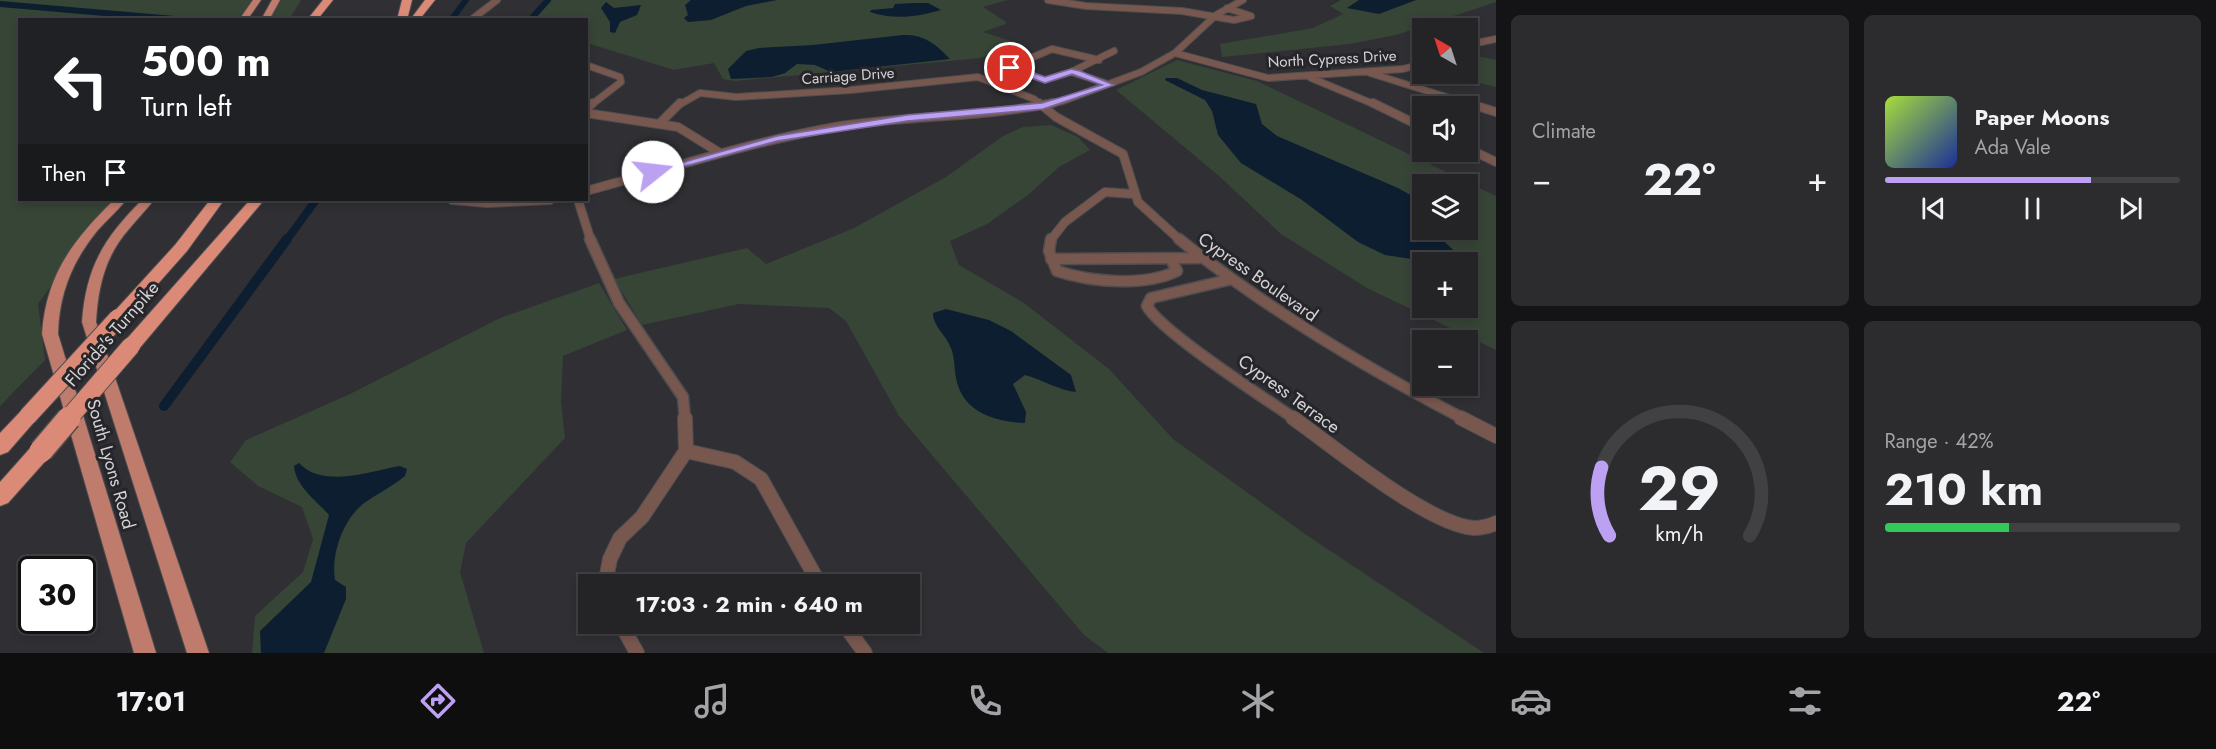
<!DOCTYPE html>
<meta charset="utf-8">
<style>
:root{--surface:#242326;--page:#2c2b2e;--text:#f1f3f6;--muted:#a3a4a7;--line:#414043;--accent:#bca0f2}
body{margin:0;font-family:Jost,sans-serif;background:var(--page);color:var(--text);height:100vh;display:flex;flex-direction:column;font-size:22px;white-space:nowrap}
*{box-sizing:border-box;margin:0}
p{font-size:20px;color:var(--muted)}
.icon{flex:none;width:33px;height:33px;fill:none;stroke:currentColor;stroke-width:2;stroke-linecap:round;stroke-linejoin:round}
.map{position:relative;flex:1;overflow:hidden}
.panel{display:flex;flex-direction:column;gap:15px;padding:15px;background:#141315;width:720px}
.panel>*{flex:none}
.hud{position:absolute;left:18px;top:18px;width:570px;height:183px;border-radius:0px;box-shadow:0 3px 9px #0003,0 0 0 2px var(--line);background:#202124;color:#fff;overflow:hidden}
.needle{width:39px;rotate:321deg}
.fabs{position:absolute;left:1412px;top:18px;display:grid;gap:12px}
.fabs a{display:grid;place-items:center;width:66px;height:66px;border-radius:0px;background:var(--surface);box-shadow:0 3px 9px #0003,0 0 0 2px var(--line);font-size:30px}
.speed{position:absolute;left:18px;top:556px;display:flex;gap:12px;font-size:30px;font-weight:700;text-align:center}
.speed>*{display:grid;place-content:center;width:78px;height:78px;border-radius:50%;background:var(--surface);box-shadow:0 3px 9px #0003,0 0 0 2px var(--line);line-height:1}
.speed .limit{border:3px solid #111;border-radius:9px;background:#fff;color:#111}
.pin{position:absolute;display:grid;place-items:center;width:51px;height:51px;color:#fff;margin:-26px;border:3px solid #fff;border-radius:50%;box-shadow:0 2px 6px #0007}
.me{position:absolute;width:66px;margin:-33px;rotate:74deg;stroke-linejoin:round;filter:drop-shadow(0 0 4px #0008)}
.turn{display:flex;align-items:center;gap:21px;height:126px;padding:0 24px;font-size:27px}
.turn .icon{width:78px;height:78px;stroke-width:2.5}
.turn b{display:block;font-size:42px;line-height:51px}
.then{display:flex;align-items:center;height:57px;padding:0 24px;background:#0003;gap:12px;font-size:22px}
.big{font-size:45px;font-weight:700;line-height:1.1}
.panel .widget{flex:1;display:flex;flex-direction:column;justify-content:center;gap:9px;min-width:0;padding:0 21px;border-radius:9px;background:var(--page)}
.panel .dial{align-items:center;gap:0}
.dial svg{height:156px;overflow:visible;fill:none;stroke:var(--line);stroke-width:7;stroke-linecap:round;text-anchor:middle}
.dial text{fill:var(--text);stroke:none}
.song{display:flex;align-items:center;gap:18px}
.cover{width:72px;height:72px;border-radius:9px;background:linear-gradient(135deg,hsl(80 70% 55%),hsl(230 70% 35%))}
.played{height:6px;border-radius:3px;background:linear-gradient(90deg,var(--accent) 70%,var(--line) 70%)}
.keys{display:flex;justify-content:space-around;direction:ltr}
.heat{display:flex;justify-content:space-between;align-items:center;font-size:33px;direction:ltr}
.charge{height:9px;border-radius:4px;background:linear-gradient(90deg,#34c759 42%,var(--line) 0)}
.panel .tiles{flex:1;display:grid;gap:15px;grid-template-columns:repeat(2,1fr)}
.trip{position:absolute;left:578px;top:574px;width:342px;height:60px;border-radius:0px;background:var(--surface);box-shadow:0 3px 9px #0003,0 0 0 2px var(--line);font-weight:700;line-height:60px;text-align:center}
.tab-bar{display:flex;height:96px;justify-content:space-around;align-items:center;background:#0e0e0f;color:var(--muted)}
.tab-bar .icon{width:42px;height:42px}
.tab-bar .selected{color:var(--accent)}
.tab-bar b{font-size:27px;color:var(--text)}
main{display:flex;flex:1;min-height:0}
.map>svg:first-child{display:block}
.green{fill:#364536;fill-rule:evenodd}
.water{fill:#0d1e31}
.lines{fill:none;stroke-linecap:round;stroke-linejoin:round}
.canal-far2{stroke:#0d1e31;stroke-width:6}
.canal-far1{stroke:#0d1e31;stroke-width:8}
.canal{stroke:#0d1e31;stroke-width:10}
.minor-far3-casing{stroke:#4e4d50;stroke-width:8}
.minor-far2-casing{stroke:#4e4d50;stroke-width:10}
.minor-far1-casing{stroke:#4e4d50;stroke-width:13}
.minor-casing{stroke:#4e4d50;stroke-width:16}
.primary-casing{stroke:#4e4d50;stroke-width:2}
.motorway-casing{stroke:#4e4d50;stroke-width:2}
.minor-far3{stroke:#78574f;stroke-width:6}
.minor-far2{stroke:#78574f;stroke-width:8}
.minor-far1{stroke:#78574f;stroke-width:10}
.minor{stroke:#78574f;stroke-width:14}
.primary{fill:#bf7b6c;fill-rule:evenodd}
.motorway{fill:#da8a77;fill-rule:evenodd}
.motorway-bridge-far1-casing{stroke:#4e4d50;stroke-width:20;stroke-linecap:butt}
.motorway-bridge-casing{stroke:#4e4d50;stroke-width:26;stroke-linecap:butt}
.motorway-bridge-far1{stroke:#da8a77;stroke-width:18}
.motorway-bridge{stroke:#da8a77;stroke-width:23}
.route{fill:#bca0f2;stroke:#7a689d;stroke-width:1.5}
.labels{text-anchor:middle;stroke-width:6;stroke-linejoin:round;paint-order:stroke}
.far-street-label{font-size:15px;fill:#d4d3d6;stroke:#262529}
.street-label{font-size:18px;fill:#d4d3d6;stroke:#262529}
</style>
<main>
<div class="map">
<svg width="1496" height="653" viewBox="0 0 1496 653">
<rect width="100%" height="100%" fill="#302f33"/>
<!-- green -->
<path class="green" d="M 0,0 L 258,0 L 243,19 L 20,20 L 20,200 L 114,200 L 38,304 L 45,360 L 0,406 Z
M 281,0 L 301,0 L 290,18 L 270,19 Z
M 551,0 L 1008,0 L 983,7 L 1006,22 L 1006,24 L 983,32 L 1017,43 L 981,58 L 735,81 L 723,79 L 714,63 L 674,70 L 587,43 L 586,20 L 533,20 Z
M 1341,0 L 1496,0 L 1496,2 L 1396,35 L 1350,44 L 1222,57 L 1220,44 L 1313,28 L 1343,14 L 1330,6 Z
M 1467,54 L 1496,60 L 1496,87 L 1444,74 L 1467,74 Z
M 1177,60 L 1257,81 L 1496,196 L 1496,350 L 1367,288 L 1281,234 L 1219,176 L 1116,90 ZM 1422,184 L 1467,184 L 1467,230 L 1422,230 ZM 1422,262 L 1467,262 L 1467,308 L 1422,308 Z
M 1051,125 L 1078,137 L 1090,150 L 1059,167 L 1028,195 L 987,224 L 950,241 L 959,265 L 1024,303 L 1109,369 L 1173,439 L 1305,534 L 1484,653 L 1108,653 L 1084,635 L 899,416 L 846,321 L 829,308 L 739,304 L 642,325 L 614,279 L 747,248 L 766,264 L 854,228 L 946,177 L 1003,136 L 1023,127 Z
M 599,283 L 627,330 L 563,356 L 561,402 L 565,438 L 466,543 L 460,572 L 484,653 L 252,653 L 255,616 L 303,572 L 313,539 L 302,507 L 258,486 L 230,462 L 246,440 L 350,394 L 500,318 Z"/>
<!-- water -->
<path class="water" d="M 691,0 L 777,0 L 746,6 L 711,20 L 688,22 L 684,18 L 688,15 L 685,5 Z
M 1359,0 L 1416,0 L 1379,14 L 1347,8 Z
M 606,2 L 614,8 L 641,5 L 637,15 L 620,22 L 615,33 L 610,32 L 610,22 L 601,8 Z
M 915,3 L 928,3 L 941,10 C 916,17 895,20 870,12 L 871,10 L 893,8 L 895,4 Z
M 903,35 C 924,34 937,45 950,59 L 831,72 L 815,65 L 797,64 L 785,73 L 772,77 L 731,79 L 728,69 L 746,51 L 759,48 L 813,45 Z
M 1166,78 L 1177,78 L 1202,90 L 1256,104 L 1262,124 L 1277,136 L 1398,188 L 1414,197 L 1422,206 L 1422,230 L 1438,230 L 1439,237 L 1470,265 L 1467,267 L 1467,262 L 1432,262 L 1385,255 L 1358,242 L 1302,200 L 1241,163 L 1218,135 L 1212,111 L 1205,100 L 1165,80 Z
M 946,309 L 989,320 L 1011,331 L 1071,375 L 1076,392 C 1058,390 1043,380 1025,375 L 1013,384 L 1026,412 L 1025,423 C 995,422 962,412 956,378 C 954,368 955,356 950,346 C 945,334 933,326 933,313 Z
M 299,463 C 323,489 370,471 400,466 L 407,469 L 405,476 C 392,487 376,494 363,504 C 342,521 331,556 335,580 L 346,587 L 346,599 L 324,653 L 261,653 L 260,631 L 311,582 L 329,515 C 316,500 296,487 294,466 Z"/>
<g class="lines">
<!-- canal-far2 -->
<path class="canal-far2" d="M 0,4 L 186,20
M 451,20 L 466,0
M 530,20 L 548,0"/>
<!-- canal-far1 -->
<path class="canal-far1" d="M 286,241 L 316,200"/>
<!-- canal -->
<path class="canal" d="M 164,406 L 287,239"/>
<defs>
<path id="minor-far3" d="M 1048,0 L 1086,6 L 1182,11 L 1234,20 L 1251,16 L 1227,8
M 471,20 L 497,0
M 1467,45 L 1496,39
M 1175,53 L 1268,78 L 1403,69 L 1422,64
M 586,65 L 620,77 L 621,82 L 591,105
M 1071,72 L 1045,80 L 1010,67 L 1052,49 L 1099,60
M 1370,73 L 1472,105
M 1311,78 L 1376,105
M 1105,83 L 1071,72 L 1114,51
M 679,105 L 700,93 L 736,97 L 851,90 L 978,77 L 1034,99 L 1041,105
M 1046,105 L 1063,101 L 1141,72 L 1175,53 L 1216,15 L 1243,0"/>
<path id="minor-far2" d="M 1039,103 L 1056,117 L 1123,154 L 1138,202 L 1181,241
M 1373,103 L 1422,127
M 1467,103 L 1496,112
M 586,108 L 593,103
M 586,113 L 678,127 L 720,153
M 660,123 L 680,103
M 1467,148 L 1496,162
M 586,191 C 668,169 751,142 835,127 C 907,115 981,118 1053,103
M 452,200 L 487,203 L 550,200
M 578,200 L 591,241
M 1050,241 L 1065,222 L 1105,192 L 1133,194"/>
<path id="minor-far1" d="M 590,239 L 619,303 L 683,397 L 685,419
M 1051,239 L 1049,251 L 1057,271 C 1091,282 1144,287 1177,271 L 1171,259
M 1179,239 C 1268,310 1364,367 1464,419
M 1051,259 L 1199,258
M 1228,280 L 1151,298 L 1147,306 C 1160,331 1266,399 1295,419"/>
<path id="minor" d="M 1293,418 C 1333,446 1428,525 1474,528 C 1482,528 1489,526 1496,523
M 1461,418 L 1496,436
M 686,451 L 735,462 L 761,479 L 820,585
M 605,585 L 610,559 L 620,538 L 642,517 L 686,451 L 685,418
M 621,624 L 637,653
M 844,624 L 865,653"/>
<path id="primary" d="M 253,0 L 261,0 L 247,20 L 239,20 Z
M 272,0 L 280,0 L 269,20 L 261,20 Z
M 114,200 L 126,200 C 117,211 107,220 97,231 C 72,262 59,294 58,334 L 156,653 L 134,653 L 42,334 C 46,275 73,240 114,200 Z
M 142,200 L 154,200 C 146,210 137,219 129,229 C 105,256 98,287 96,322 L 209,653 L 187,653 L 82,322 C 86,267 104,238 142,200 Z"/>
<path id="motorway" d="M 323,0 L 333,0 L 317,20 L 307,20 Z
M 402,0 L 412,0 L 407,20 L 397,20 Z
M 425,0 L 435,0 L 419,20 L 410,20 Z
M 210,200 L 224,200 L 187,251 L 124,322 L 112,322 L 109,318 L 112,314 L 175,245 Z
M 250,200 L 264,200 L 138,350 L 124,350 L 122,346 L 124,342 Z
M 28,409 L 35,411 L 38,416 L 35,421 L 8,452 L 0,455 L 0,433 L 21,411 Z
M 41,443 L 49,445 L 52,451 L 49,457 L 8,503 L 0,506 L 0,482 L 33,445 Z"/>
</defs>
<!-- minor-far3 casing -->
<use href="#minor-far3" class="minor-far3-casing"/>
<!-- minor-far2 casing -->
<use href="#minor-far2" class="minor-far2-casing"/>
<!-- minor-far1 casing -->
<use href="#minor-far1" class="minor-far1-casing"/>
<!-- minor casing -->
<use href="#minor" class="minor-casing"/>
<!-- primary casing -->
<use href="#primary" class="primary-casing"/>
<!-- motorway casing -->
<use href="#motorway" class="motorway-casing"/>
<!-- minor-far3 -->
<use href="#minor-far3" class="minor-far3"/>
<!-- minor-far2 -->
<use href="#minor-far2" class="minor-far2"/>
<!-- minor-far1 -->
<use href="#minor-far1" class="minor-far1"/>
<!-- minor -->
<use href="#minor" class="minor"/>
<!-- primary -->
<use href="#primary" class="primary"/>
<!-- motorway -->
<use href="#motorway" class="motorway"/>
<defs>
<path id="motorway-bridge-far1" d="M 28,416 L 118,318
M 68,419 L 131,346"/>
<path id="motorway-bridge" d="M 41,451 L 69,418"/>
</defs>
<!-- motorway-bridge-far1 casing -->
<use href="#motorway-bridge-far1" class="motorway-bridge-far1-casing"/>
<!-- motorway-bridge casing -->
<use href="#motorway-bridge" class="motorway-bridge-casing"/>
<!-- motorway-bridge-far1 -->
<use href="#motorway-bridge-far1" class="motorway-bridge-far1"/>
<!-- motorway-bridge -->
<use href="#motorway-bridge" class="motorway-bridge"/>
</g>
<!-- route -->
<path class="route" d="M 1010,65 L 1045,77 L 1071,69 L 1080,71 L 1114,85 L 1043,109 L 907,121 L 777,141 L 653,175 L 648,172 L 777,136 L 907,115 L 1042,103 L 1102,85 L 1072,74 L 1045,83 L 1007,69 Z"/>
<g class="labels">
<!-- far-street labels -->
<g class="far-street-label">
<text transform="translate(1332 59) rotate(-3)" y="5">North Cypress Drive</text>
<text transform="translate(848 76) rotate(-4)" y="5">Carriage Drive</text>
</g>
<!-- street labels -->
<g class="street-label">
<text transform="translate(1258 277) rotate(35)" y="6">Cypress Boulevard</text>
<text transform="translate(112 334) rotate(-49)" y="6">Florida's Turnpike</text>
<text transform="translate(1289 394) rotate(36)" y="6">Cypress Terrace</text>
<text transform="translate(111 464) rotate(74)" y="6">South Lyons Road</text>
</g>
</g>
</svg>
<div class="fabs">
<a><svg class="needle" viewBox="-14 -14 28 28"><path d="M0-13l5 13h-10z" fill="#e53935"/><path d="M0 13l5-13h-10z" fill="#a3a4a7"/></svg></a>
<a><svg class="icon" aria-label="sound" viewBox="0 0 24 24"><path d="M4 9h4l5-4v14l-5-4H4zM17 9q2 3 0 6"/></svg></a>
<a><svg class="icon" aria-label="layers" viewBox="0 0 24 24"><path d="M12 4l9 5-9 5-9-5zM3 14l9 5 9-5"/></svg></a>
<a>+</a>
<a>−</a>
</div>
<div class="speed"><div class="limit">30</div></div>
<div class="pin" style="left:1010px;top:68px;background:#d93025"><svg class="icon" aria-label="arrive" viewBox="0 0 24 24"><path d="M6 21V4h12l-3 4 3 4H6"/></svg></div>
<svg class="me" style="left:653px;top:172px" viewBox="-20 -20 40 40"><circle r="19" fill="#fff"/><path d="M0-13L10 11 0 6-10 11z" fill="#bca0f2"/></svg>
<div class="trip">17:03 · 2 min · 640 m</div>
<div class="hud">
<div class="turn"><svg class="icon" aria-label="left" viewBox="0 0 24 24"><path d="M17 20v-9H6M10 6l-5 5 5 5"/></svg><div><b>500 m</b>Turn left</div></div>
<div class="then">Then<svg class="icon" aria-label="arrive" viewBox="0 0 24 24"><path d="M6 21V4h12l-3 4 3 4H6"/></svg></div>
</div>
</div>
<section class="panel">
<div class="tiles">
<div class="widget"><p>Climate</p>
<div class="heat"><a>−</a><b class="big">22°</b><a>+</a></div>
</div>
<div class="widget">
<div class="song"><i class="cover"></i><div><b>Paper Moons</b><p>Ada Vale</p></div></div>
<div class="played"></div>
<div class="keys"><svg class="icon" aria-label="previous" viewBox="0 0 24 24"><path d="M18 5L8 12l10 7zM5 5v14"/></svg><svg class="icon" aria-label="pause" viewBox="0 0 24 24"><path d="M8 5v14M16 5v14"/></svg><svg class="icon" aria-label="next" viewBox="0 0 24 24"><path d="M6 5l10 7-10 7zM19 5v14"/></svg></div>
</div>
<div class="widget dial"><svg viewBox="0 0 100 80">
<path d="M14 69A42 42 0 1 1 86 69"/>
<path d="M14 69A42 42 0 0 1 10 34" stroke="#bca0f2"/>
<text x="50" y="56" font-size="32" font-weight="700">29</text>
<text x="50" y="72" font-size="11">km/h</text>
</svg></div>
<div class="widget"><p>Range · 42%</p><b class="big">210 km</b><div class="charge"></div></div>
</div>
</section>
</main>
<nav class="tab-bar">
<b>17:01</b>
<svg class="icon selected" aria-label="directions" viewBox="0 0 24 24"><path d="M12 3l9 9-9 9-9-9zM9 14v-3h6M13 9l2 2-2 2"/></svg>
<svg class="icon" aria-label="music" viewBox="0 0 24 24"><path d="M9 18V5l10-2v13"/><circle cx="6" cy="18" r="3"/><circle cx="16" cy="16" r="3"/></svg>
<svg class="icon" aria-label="phone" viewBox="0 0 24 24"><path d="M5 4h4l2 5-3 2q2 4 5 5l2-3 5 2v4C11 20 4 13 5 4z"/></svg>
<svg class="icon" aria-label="climate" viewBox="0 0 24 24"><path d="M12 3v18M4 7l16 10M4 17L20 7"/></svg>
<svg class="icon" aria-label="car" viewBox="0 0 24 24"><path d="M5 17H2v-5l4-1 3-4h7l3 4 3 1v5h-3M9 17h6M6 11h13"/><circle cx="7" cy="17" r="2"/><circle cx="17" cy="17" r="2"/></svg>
<svg class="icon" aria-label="filters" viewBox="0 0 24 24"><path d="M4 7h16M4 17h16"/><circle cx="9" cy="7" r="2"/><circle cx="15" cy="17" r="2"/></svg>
<b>22°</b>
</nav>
